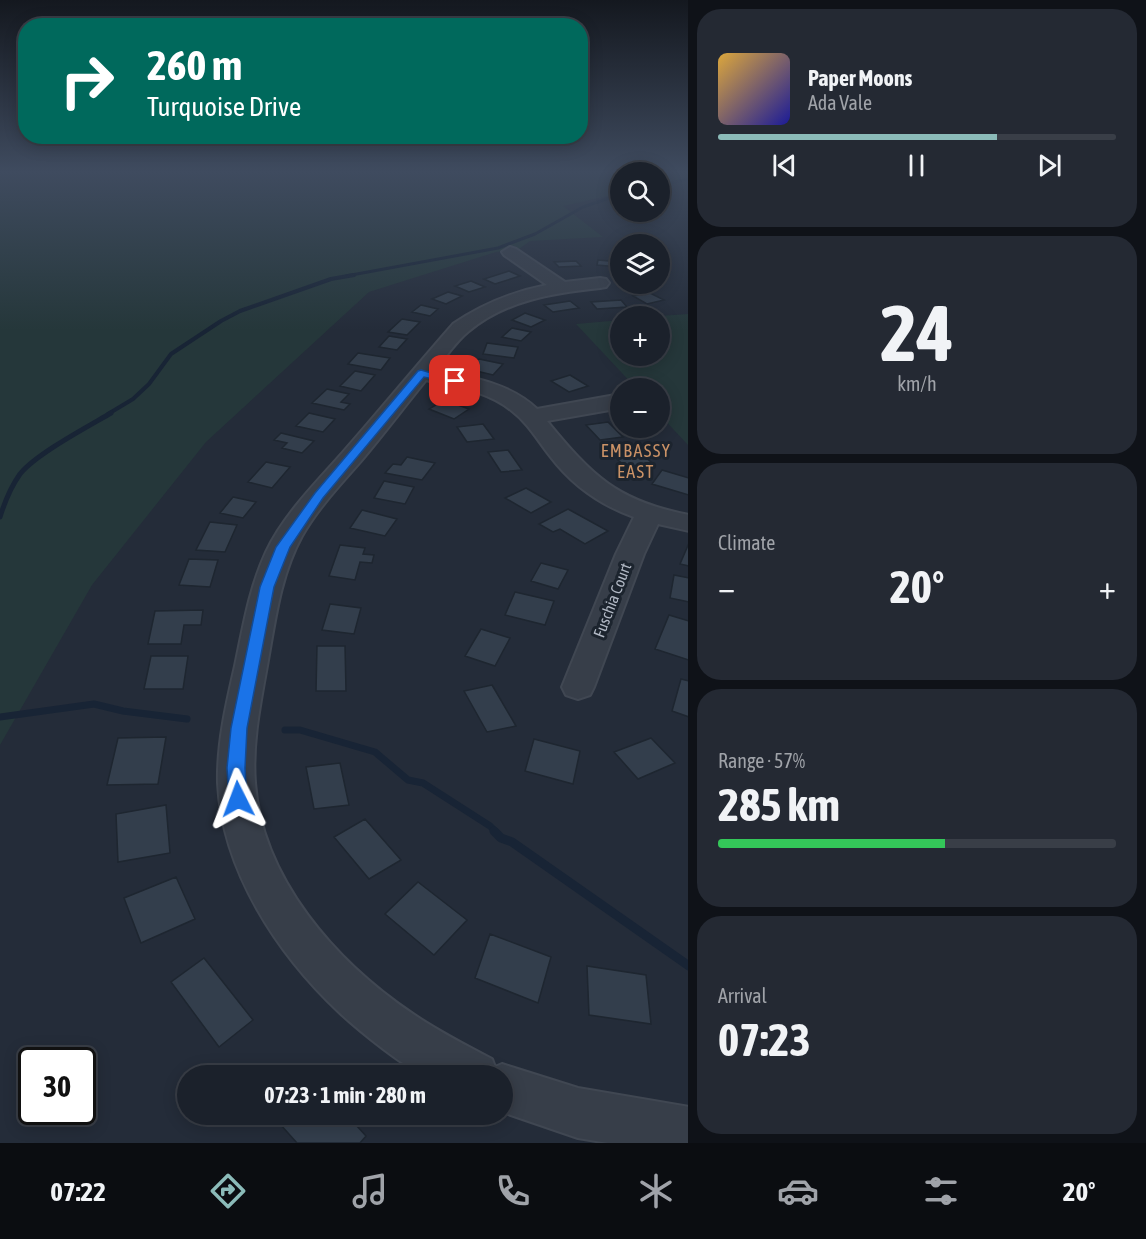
<!DOCTYPE html>
<meta charset="utf-8">
<style>
:root{--surface:#1b212b;--page:#242933;--text:#f1f3f6;--muted:#a0a3a9;--line:#393e47;--accent:#8bbbb9}
body{margin:0;font-family:"Asap Condensed",sans-serif;background:var(--page);color:var(--text);height:100vh;display:flex;flex-direction:column;font-size:22px;white-space:nowrap}
*{box-sizing:border-box;margin:0}
p{font-size:20px;color:var(--muted)}
.icon{flex:none;width:33px;height:33px;fill:none;stroke:currentColor;stroke-width:2;stroke-linecap:round;stroke-linejoin:round}
.map{position:relative;flex:1;overflow:hidden}
.side{display:flex;flex-direction:column;gap:9px;padding:9px;background:#0f1218;width:458px}
.side>*{flex:none}
.guide{position:absolute;left:18px;top:18px;width:570px;height:126px;border-radius:24px;box-shadow:0 3px 15px #0003,0 0 0 2px var(--line);background:#00695c;color:#fff;overflow:hidden}
.controls{position:absolute;left:610px;top:162px;display:grid;gap:12px}
.controls a{display:grid;place-items:center;width:60px;height:60px;border-radius:50%;background:var(--surface);box-shadow:0 3px 15px #0003,0 0 0 2px var(--line);font-size:30px}
.speed{position:absolute;left:18px;top:1047px;display:flex;gap:12px;font-size:30px;font-weight:700;text-align:center}
.speed>*{display:grid;place-content:center;width:78px;height:78px;border-radius:50%;background:var(--surface);box-shadow:0 3px 15px #0003,0 0 0 2px var(--line);line-height:1}
.speed .limit{border:3px solid #111;border-radius:9px;background:#fff;color:#111}
.pin{position:absolute;display:grid;place-items:center;width:51px;height:51px;color:#fff;margin:-26px;border-radius:12px;box-shadow:0 3px 9px #0006}
.me{position:absolute;width:66px;margin:-33px;rotate:357deg;stroke-linejoin:round;filter:drop-shadow(0 0 4px #0008)}
.turn{display:flex;align-items:center;gap:21px;height:126px;padding:0 30px;font-size:27px}
.turn .icon{width:78px;height:78px;stroke-width:2.5}
.turn b{display:block;font-size:42px;line-height:51px}
.big{font-size:45px;font-weight:700;line-height:1.1}
.side .card{flex:1;display:flex;flex-direction:column;justify-content:center;gap:9px;min-width:0;padding:0 21px;border-radius:24px;background:var(--page)}
.side .dial{align-items:center;gap:0}
.dial b{font-size:78px;line-height:1}
.song{display:flex;align-items:center;gap:18px}
.cover{width:72px;height:72px;border-radius:9px;background:linear-gradient(135deg,hsl(40 70% 55%),hsl(240 70% 35%))}
.played{height:6px;border-radius:3px;background:linear-gradient(90deg,var(--accent) 70%,var(--line) 70%)}
.keys{display:flex;justify-content:space-around;direction:ltr}
.heat{display:flex;justify-content:space-between;align-items:center;font-size:33px;direction:ltr}
.charge{height:9px;border-radius:4px;background:linear-gradient(90deg,#34c759 57%,var(--line) 0)}
.trip{position:absolute;left:177px;top:1065px;width:336px;height:60px;border-radius:30px;background:var(--surface);box-shadow:0 3px 15px #0003,0 0 0 2px var(--line);font-weight:700;line-height:60px;text-align:center}
.dock{display:flex;height:96px;justify-content:space-around;align-items:center;background:#0b0d11;color:var(--muted)}
.dock .icon{width:42px;height:42px}
.dock .active{color:var(--accent)}
.dock b{font-size:27px;color:var(--text)}
main{display:flex;flex:1;min-height:0}
.map>svg:first-child{display:block}
.green{fill:#25373a}
.lines{fill:none;stroke-linecap:round;stroke-linejoin:round}
.stream-far4{stroke:#182435;stroke-width:3}
.stream-far3{stroke:#182435;stroke-width:4}
.stream-far2{stroke:#182435;stroke-width:5}
.stream-far1{stroke:#182435;stroke-width:7}
.stream{stroke:#182435;stroke-width:9}
.building{fill:#333e4c;stroke:#1e2630;stroke-width:1.5}
.minor-casing{stroke:#404752;stroke-width:4}
.minor{fill:#373e49;fill-rule:evenodd}
.route{fill:#1a73e8;stroke:#114b97;stroke-width:1.5}
.labels{text-anchor:middle;stroke-width:6;stroke-linejoin:round;paint-order:stroke}
.street-label{font-size:16px;fill:#b2b9c5;stroke:#1c242e}
.neighbourhood-label{font-size:18px;letter-spacing:1.5px;fill:#cc9367;stroke:#1c242e}
</style>
<main>
<div class="map">
<svg width="689" height="1143" viewBox="0 0 689 1143">
<rect width="100%" height="100%" fill="#242c39"/>
<!-- green -->
<path class="green" d="M 0,170 L 688,170 L 688,178 L 660,184 L 660,172 L 621,172 L 621,193 L 563,206 L 603,237 L 530,241 L 519,249 L 496,252 L 369,292 L 206,442 L 92,585 L 0,745 Z
M 688,314 L 689,314 L 688,445 L 660,415 L 660,388 L 636,388 L 576,324 L 621,320 L 621,356 L 660,356 L 659,316 Z"/>
<g class="lines">
<!-- stream-far4 -->
<path class="stream-far4" d="M 660,185 L 689,179
M 346,276 L 498,248 L 535,234 L 583,207 L 621,194"/>
<!-- stream-far3 -->
<path class="stream-far3" d="M 108,414 L 133,399 L 149,384 L 171,354 L 221,321 L 240,311 L 331,279 L 354,275"/>
<!-- stream-far2 -->
<path class="stream-far2" d="M 0,517 C 5,501 10,488 20,474 C 36,454 87,427 111,413"/>
<!-- stream-far1 -->
<path class="stream-far1" d="M 0,717 L 94,704 L 123,711 L 187,719
M 285,730 L 300,730 L 375,752 L 408,780 L 423,783 L 490,826 L 496,832"/>
<!-- stream -->
<path class="stream" d="M 494,831 L 501,838 L 512,842 L 689,966"/>
</g>
<!-- building -->
<path class="building" d="M 598,260 L 620,262 L 619,267 L 597,265 Z
M 576,261 L 581,266 L 559,267 L 554,262 Z
M 509,271 L 520,276 L 495,284 L 484,279 Z
M 471,281 L 485,287 L 469,292 L 455,286 Z
M 448,292 L 462,296 L 446,304 L 432,299 Z
M 650,293 L 664,300 L 647,304 L 633,296 Z
M 621,300 L 627,307 L 597,309 L 591,302 Z
M 570,301 L 579,308 L 553,312 L 544,305 Z
M 421,305 L 438,309 L 430,316 L 412,312 Z
M 525,313 L 545,320 L 531,327 L 512,320 Z
M 402,319 L 420,322 L 407,335 L 388,332 Z
M 512,328 L 531,332 L 521,341 L 502,337 Z
M 389,336 L 407,339 L 397,350 L 379,347 Z
M 487,343 L 518,347 L 514,358 L 483,354 Z
M 358,353 L 390,358 L 381,370 L 348,364 Z
M 479,359 L 503,364 L 493,375 L 468,369 Z
M 355,371 L 375,375 L 361,391 L 340,386 Z
M 570,375 L 588,386 L 569,392 L 551,381 Z
M 327,389 L 349,394 L 341,402 L 350,404 L 344,410 L 312,403 Z
M 444,400 L 469,409 L 454,419 L 429,409 Z
M 309,413 L 335,419 L 323,432 L 296,426 Z
M 608,422 L 623,437 L 600,440 L 586,425 Z
M 483,424 L 494,439 L 467,442 L 457,427 Z
M 281,433 L 314,441 L 302,453 L 282,448 L 287,443 L 274,440 Z
M 633,447 L 651,462 L 627,468 L 609,452 Z
M 508,450 L 522,470 L 501,472 L 488,452 Z
M 407,457 L 435,463 L 422,480 L 385,473 L 393,464 L 401,465 Z
M 266,462 L 290,467 L 272,488 L 248,482 Z
M 662,470 L 689,478 L 689,495 L 652,484 Z
M 384,481 L 414,487 L 405,504 L 374,498 Z
M 526,488 L 551,502 L 531,513 L 505,498 Z
M 233,497 L 256,502 L 243,518 L 220,513 Z
M 568,509 L 608,531 L 585,544 L 560,529 L 553,532 L 539,524 Z
M 362,510 L 397,519 L 385,536 L 350,528 Z
M 210,522 L 237,525 L 225,552 L 196,550 Z
M 689,543 L 689,566 L 680,564 Z
M 340,545 L 365,548 L 363,554 L 374,555 L 372,563 L 360,562 L 355,580 L 329,576 Z
M 189,559 L 218,560 L 210,587 L 179,585 Z
M 541,563 L 568,570 L 558,589 L 531,581 Z
M 674,575 L 689,578 L 689,602 L 670,598 Z
M 515,592 L 554,601 L 545,625 L 505,615 Z
M 330,604 L 361,608 L 354,634 L 322,630 Z
M 203,610 L 201,625 L 184,625 L 181,644 L 148,644 L 155,611 Z
M 669,615 L 689,621 L 689,660 L 655,649 Z
M 481,629 L 510,638 L 495,666 L 465,656 Z
M 317,646 L 345,646 L 346,691 L 316,691 Z
M 151,656 L 188,656 L 183,689 L 144,689 Z
M 681,679 L 689,681 L 689,717 L 672,711 Z
M 492,685 L 516,726 L 487,732 L 464,691 Z
M 166,737 L 158,784 L 107,785 L 118,738 Z
M 651,738 L 675,763 L 638,779 L 614,752 Z
M 534,739 L 580,751 L 573,784 L 525,771 Z
M 340,763 L 349,805 L 314,809 L 306,767 Z
M 166,805 L 170,853 L 118,862 L 116,814 Z
M 365,819 L 401,860 L 369,879 L 334,837 Z
M 176,877 L 195,919 L 141,943 L 124,898 Z
M 418,882 L 467,920 L 434,955 L 385,914 Z
M 490,934 L 551,957 L 538,1003 L 475,978 Z
M 204,958 L 253,1020 L 219,1047 L 171,982 Z
M 587,966 L 646,975 L 651,1024 L 589,1015 Z
M 271,1114 L 346,1114 L 366,1136 L 360,1143 L 297,1143 Z"/>
<g class="lines">
<defs>
<path id="minor" d="M 510,247 L 516,249 L 565,282 L 600,278 L 606,279 L 609,283 L 606,287 L 600,288 C 554,293 506,300 469,331 C 456,341 446,357 435,370 C 471,377 510,383 537,409 L 621,394 L 621,408 L 547,421 C 592,476 617,501 689,515 L 689,531 L 658,524 L 644,554 L 594,687 L 590,695 L 578,699 L 566,695 L 562,687 L 616,554 L 634,517 C 600,505 572,485 550,456 C 538,441 528,423 512,411 C 488,391 456,387 426,380 C 404,407 383,435 361,461 C 340,485 318,508 302,536 C 280,576 275,622 267,666 C 260,705 252,744 255,783 C 262,879 336,962 413,1014 C 438,1031 465,1045 492,1059 L 495,1067 L 502,1064 L 578,1088 L 689,1107 L 689,1143 L 608,1143 L 578,1138 L 502,1112 L 502,1076 C 481,1076 448,1079 428,1076 C 409,1072 356,1028 340,1013 C 278,955 222,871 218,783 C 217,744 226,705 235,666 C 243,628 249,589 266,552 C 284,514 316,483 344,451 C 381,409 416,366 453,324 C 482,304 512,292 547,285 L 504,255 L 502,252 Z"/>
</defs>
<!-- minor casing -->
<use href="#minor" class="minor-casing"/>
<!-- minor -->
<use href="#minor" class="minor"/>
</g>
<!-- sky -->
<linearGradient id="sky" x2="0" y2="1"><stop stop-color="#14181f"/><stop offset="0.52" stop-color="#3f4b5f"/><stop offset="1" stop-color="#3f4b5f" stop-opacity="0"/></linearGradient>
<rect width="689" height="330" fill="url(#sky)"/>
<!-- route -->
<path class="route" d="M 421,370 L 460,381 L 455,384 L 424,377 L 323,498 L 290,547 L 274,587 L 247,728 L 245,768 L 247,799 L 244,804 L 238,806 L 231,804 L 229,799 L 227,768 L 231,728 L 260,587 L 276,547 L 315,493 L 418,371 Z"/>
<g class="labels">
<!-- street labels -->
<g class="street-label">
<text transform="translate(612 600) rotate(-69)" y="6">Fuschia Court</text>
</g>
<!-- neighbourhood labels -->
<g class="neighbourhood-label">
<text x="636" y="457">EMBASSY<tspan x="636" dy="21">EAST</tspan></text>
</g>
</g>
</svg>
<div class="controls">
<a><svg class="icon" aria-label="search" viewBox="0 0 24 24"><circle cx="10" cy="10" r="6"/><path d="M15 15l6 6"/></svg></a>
<a><svg class="icon" aria-label="layers" viewBox="0 0 24 24"><path d="M12 4l9 5-9 5-9-5zM3 14l9 5 9-5"/></svg></a>
<a>+</a>
<a>−</a>
</div>
<div class="speed"><div class="limit">30</div></div>
<div class="pin" style="left:455px;top:381px;background:#d93025"><svg class="icon" aria-label="arrive" viewBox="0 0 24 24"><path d="M6 21V4h12l-3 4 3 4H6"/></svg></div>
<svg class="me" style="left:238px;top:799px" viewBox="-20 -20 40 40"><path d="M0-17L14 15 0 8-14 15z" fill="#1a73e8" stroke="#fff" stroke-width="4"/></svg>
<div class="trip">07:23 · 1 min · 280 m</div>
<div class="guide">
<div class="turn"><svg class="icon" aria-label="right" viewBox="0 0 24 24"><path d="M7 20v-9h11M14 6l5 5-5 5"/></svg><div><b>260 m</b>Turquoise Drive</div></div>
</div>
</div>
<section class="side">
<div class="card">
<div class="song"><i class="cover"></i><div><b>Paper Moons</b><p>Ada Vale</p></div></div>
<div class="played"></div>
<div class="keys"><svg class="icon" aria-label="previous" viewBox="0 0 24 24"><path d="M18 5L8 12l10 7zM5 5v14"/></svg><svg class="icon" aria-label="pause" viewBox="0 0 24 24"><path d="M8 5v14M16 5v14"/></svg><svg class="icon" aria-label="next" viewBox="0 0 24 24"><path d="M6 5l10 7-10 7zM19 5v14"/></svg></div>
</div>
<div class="card dial"><b>24</b><p>km/h</p></div>
<div class="card"><p>Climate</p>
<div class="heat"><a>−</a><b class="big">20°</b><a>+</a></div>
</div>
<div class="card"><p>Range · 57%</p><b class="big">285 km</b><div class="charge"></div></div>
<div class="card"><p>Arrival</p><b class="big">07:23</b></div>
</section>
</main>
<nav class="dock">
<b>07:22</b>
<svg class="icon active" aria-label="directions" viewBox="0 0 24 24"><path d="M12 3l9 9-9 9-9-9zM9 14v-3h6M13 9l2 2-2 2"/></svg>
<svg class="icon" aria-label="music" viewBox="0 0 24 24"><path d="M9 18V5l10-2v13"/><circle cx="6" cy="18" r="3"/><circle cx="16" cy="16" r="3"/></svg>
<svg class="icon" aria-label="phone" viewBox="0 0 24 24"><path d="M5 4h4l2 5-3 2q2 4 5 5l2-3 5 2v4C11 20 4 13 5 4z"/></svg>
<svg class="icon" aria-label="climate" viewBox="0 0 24 24"><path d="M12 3v18M4 7l16 10M4 17L20 7"/></svg>
<svg class="icon" aria-label="car" viewBox="0 0 24 24"><path d="M5 17H2v-5l4-1 3-4h7l3 4 3 1v5h-3M9 17h6M6 11h13"/><circle cx="7" cy="17" r="2"/><circle cx="17" cy="17" r="2"/></svg>
<svg class="icon" aria-label="filters" viewBox="0 0 24 24"><path d="M4 7h16M4 17h16"/><circle cx="9" cy="7" r="2"/><circle cx="15" cy="17" r="2"/></svg>
<b>20°</b>
</nav>
